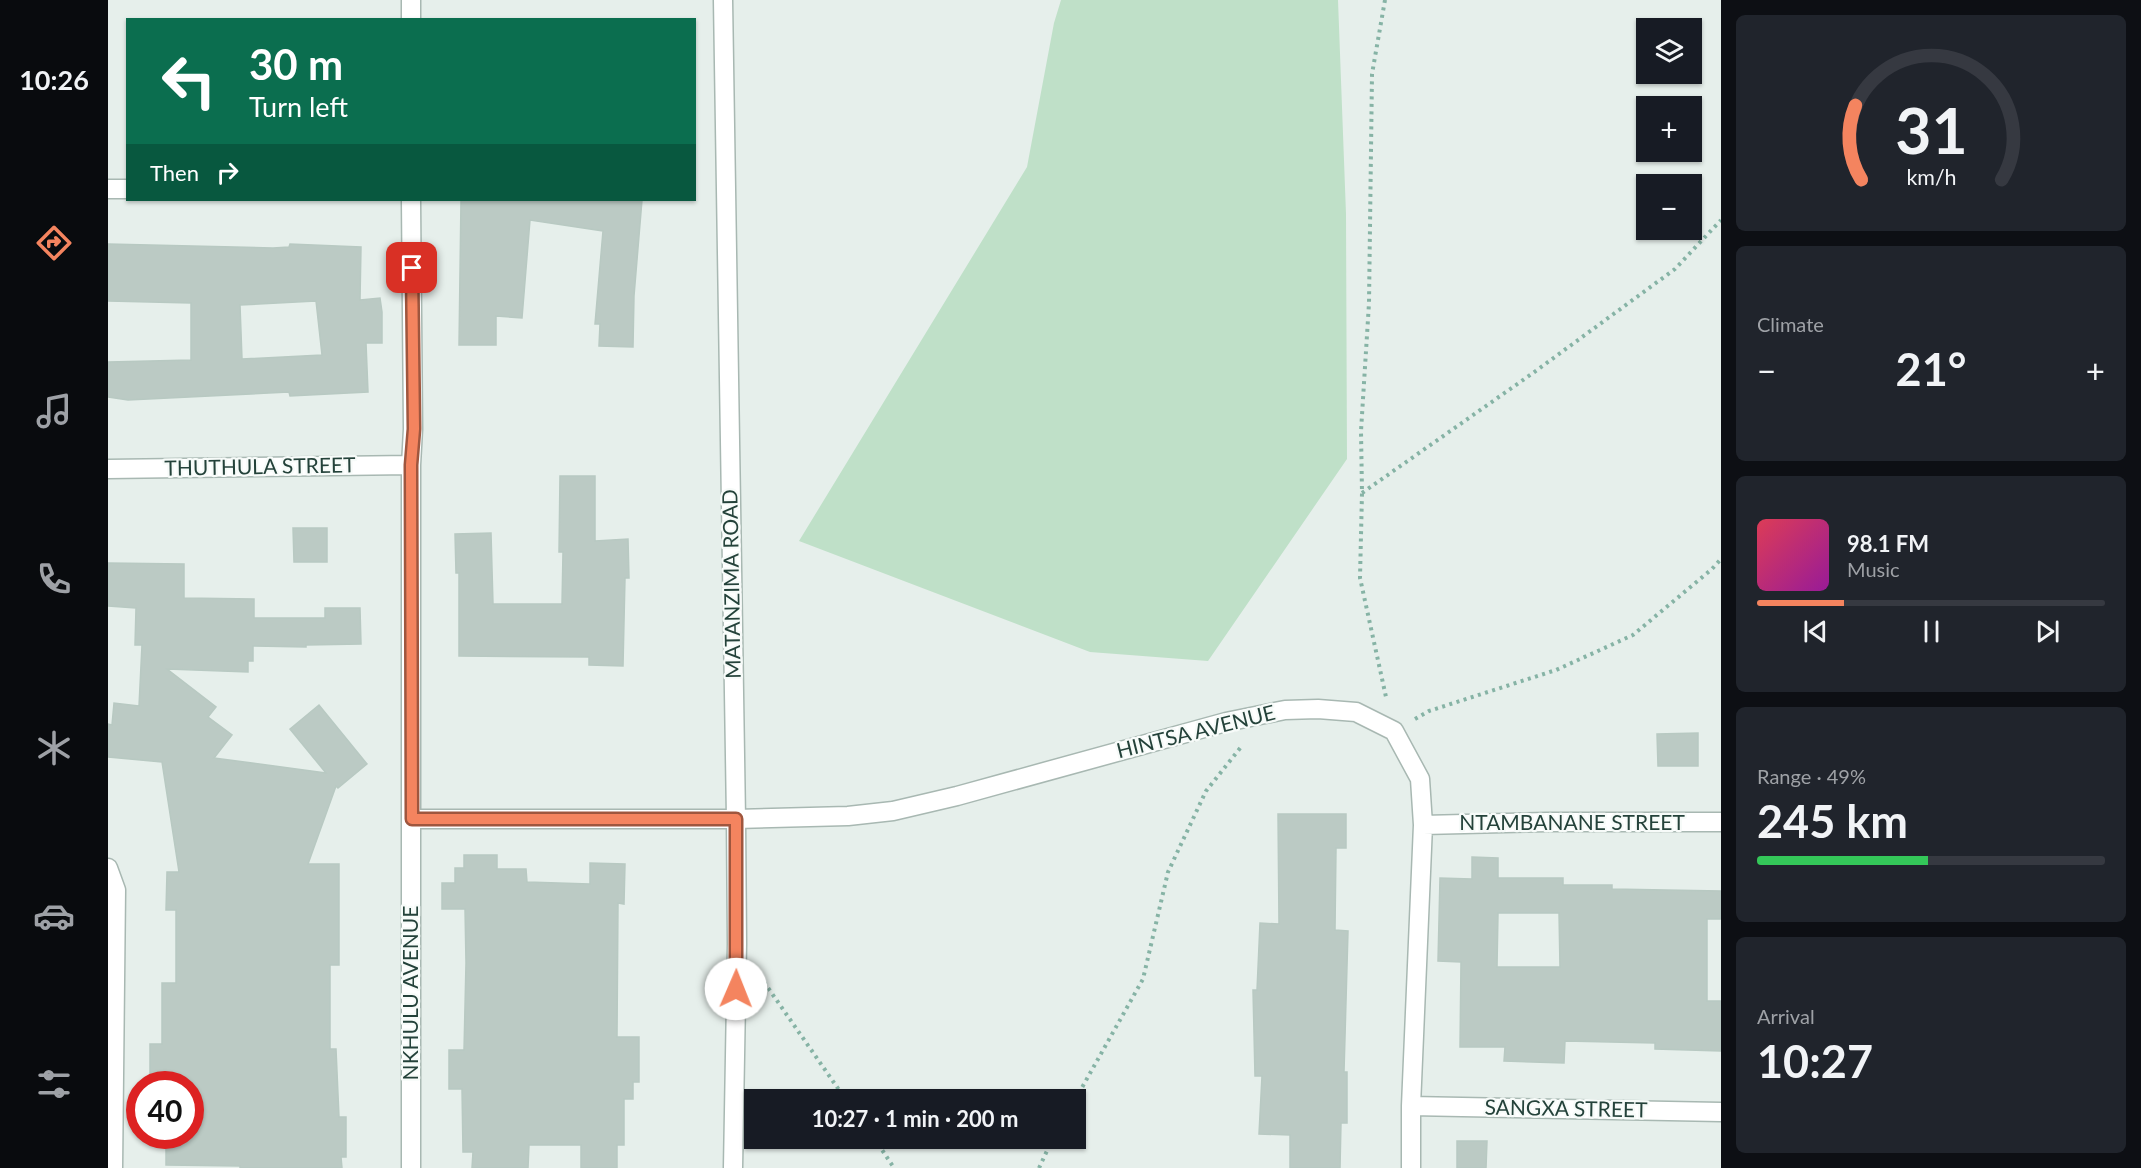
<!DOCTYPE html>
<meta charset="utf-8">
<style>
:root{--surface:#171b24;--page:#20242c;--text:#f1f3f6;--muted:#9ea1a6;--line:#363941;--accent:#f4845f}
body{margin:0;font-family:Lato,sans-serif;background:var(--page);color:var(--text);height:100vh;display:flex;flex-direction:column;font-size:22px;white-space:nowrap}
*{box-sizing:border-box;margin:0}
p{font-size:20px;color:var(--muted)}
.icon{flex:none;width:33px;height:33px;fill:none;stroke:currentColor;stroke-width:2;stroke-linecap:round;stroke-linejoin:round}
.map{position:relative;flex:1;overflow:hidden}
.panel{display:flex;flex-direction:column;gap:15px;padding:15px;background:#0d0f14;width:420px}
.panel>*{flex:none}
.banner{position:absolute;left:18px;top:18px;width:570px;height:183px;border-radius:0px;box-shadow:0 2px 4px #0004;background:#0b6e4f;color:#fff;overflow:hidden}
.buttons{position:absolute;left:1528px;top:18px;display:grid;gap:12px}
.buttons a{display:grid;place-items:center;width:66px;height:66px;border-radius:0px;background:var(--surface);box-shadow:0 2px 4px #0004;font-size:30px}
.speed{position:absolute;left:18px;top:1071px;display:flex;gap:12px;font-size:30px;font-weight:700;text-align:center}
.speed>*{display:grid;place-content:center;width:78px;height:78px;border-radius:50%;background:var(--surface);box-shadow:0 2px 4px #0004;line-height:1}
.speed .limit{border:9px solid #d22;background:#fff;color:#111}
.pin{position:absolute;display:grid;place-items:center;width:51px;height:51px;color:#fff;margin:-26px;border-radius:12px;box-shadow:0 3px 9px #0006}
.me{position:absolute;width:66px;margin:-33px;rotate:1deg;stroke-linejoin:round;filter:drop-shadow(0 0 4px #0008)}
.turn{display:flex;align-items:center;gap:21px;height:126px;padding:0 24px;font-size:27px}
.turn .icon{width:78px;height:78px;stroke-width:2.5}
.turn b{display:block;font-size:42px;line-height:51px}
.then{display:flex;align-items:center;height:57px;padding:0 24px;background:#0003;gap:12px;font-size:22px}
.big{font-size:45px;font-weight:700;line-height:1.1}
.panel .widget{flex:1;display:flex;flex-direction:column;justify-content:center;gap:9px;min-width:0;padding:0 21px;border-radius:9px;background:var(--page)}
.panel .dial{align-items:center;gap:0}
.dial svg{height:156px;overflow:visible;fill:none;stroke:var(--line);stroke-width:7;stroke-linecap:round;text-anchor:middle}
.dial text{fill:var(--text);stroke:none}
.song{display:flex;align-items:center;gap:18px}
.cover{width:72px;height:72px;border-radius:9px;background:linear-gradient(135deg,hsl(350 70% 55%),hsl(300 70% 35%))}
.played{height:6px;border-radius:3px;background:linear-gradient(90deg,var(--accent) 25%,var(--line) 25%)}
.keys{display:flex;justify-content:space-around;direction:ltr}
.heat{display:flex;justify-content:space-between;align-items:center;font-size:33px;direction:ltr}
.charge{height:9px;border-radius:4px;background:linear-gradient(90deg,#34c759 49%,var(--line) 0)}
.trip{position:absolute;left:636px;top:1089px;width:342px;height:60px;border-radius:0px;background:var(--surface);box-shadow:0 2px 4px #0004;font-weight:700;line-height:60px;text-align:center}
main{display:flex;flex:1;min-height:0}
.tab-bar{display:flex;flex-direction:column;width:108px;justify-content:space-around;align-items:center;background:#090b0e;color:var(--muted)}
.tab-bar .icon{width:42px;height:42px}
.tab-bar .on{color:var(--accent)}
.tab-bar b{font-size:27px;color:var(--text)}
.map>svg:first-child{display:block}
.green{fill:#bfe0c8}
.building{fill:#bbcac4;stroke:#b8c9c2;stroke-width:1.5;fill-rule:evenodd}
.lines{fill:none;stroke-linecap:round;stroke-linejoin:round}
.minor-casing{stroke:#a8b8b2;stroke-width:21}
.tertiary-casing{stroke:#a8b8b2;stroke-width:21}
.path{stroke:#86b3a5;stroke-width:4;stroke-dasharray:3 4.5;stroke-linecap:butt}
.minor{stroke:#fff;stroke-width:18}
.tertiary{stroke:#fff;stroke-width:18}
.route-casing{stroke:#9f563e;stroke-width:15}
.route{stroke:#f4845f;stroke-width:10}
.labels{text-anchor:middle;stroke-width:4.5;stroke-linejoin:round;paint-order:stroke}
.street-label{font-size:21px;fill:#24423a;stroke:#f7fbf9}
</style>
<main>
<nav class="tab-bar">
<b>10:26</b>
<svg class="icon on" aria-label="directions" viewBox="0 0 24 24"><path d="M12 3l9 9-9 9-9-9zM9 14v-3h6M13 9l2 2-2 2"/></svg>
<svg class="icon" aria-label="music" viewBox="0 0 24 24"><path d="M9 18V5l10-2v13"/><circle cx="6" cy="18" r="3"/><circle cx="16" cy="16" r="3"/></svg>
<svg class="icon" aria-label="phone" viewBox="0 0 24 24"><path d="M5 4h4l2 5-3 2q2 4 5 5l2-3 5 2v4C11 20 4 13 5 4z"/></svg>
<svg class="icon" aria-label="climate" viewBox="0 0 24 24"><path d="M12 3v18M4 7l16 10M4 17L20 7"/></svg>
<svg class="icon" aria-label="car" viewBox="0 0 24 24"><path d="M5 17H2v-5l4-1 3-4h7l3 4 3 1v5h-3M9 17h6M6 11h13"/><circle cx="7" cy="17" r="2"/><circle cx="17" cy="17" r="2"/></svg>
<svg class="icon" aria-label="filters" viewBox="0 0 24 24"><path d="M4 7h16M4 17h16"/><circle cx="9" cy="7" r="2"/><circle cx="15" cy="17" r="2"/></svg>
</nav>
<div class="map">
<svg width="1613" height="1168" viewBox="0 0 1613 1168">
<rect width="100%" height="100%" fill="#e6efeb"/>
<!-- green -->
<path class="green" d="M 953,0 L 1230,0 L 1238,214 L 1239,459 L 1100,661 L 982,652 L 691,541 L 919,167 L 946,23 Z"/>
<!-- building -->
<path class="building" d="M 353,200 L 534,200 L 526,296 L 525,347 L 491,346 L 492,324 L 487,324 L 495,231 L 422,220 L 414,318 L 388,316 L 388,345 L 351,345 Z
M 0,244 L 165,248 L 181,247 L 182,244 L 253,247 L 252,300 L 272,298 L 274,312 L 274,343 L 258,343 L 260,392 L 182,396 L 181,392 L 20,400 L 0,397 L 0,362 L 83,360 L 83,303 L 0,301 ZM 208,301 L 214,355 L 134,359 L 132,305 Z
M 452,476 L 487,476 L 487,541 L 520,539 L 521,578 L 517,578 L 515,666 L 481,665 L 481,657 L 351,656 L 351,573 L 348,573 L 347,534 L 383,533 L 385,604 L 454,604 L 455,552 L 451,552 Z
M 185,528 L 219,528 L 219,562 L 186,562 Z
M 0,563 L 76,564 L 76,598 L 146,599 L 146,618 L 217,618 L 217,608 L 252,608 L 253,644 L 198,645 L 198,647 L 145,646 L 145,661 L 140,661 L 140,672 L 59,669 L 108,707 L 100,717 L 124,735 L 106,758 L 218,773 L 182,729 L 211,705 L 259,764 L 230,788 L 228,786 L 200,864 L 231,864 L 231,965 L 222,965 L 222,1049 L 228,1049 L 231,1117 L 238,1117 L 238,1157 L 233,1157 L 234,1168 L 132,1168 L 132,1166 L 58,1165 L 58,1136 L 82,1136 L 82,1084 L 42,1084 L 42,1044 L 54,1044 L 54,983 L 68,983 L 68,910 L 58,910 L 59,872 L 71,872 L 54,762 L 0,757 L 0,724 L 4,725 L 6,703 L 31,706 L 34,645 L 27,645 L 28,608 L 0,606 Z
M 1590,733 L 1590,766 L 1550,766 L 1549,734 Z
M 1170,814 L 1238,814 L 1238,848 L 1228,848 L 1227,930 L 1240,931 L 1236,1072 L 1239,1072 L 1239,1123 L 1233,1123 L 1232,1168 L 1182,1168 L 1182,1135 L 1151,1134 L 1154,1076 L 1147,1076 L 1145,990 L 1149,990 L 1152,923 L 1171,924 Z
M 356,855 L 389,855 L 389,869 L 418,869 L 419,882 L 482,884 L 482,863 L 517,864 L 516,904 L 510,903 L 509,1037 L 531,1037 L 531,1082 L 525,1082 L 525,1099 L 516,1099 L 516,1145 L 509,1145 L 509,1168 L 473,1168 L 473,1145 L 421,1145 L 420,1168 L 364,1168 L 365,1152 L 355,1152 L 354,1089 L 341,1089 L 341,1050 L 356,1050 L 358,963 L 357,909 L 334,909 L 334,883 L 347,883 L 347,868 L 356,868 Z
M 1364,857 L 1390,858 L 1390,878 L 1455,878 L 1455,885 L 1504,885 L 1504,889 L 1613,891 L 1613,919 L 1599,919 L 1599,1001 L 1613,1001 L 1613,1051 L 1547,1049 L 1547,1043 L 1457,1041 L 1456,1063 L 1396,1061 L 1397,1047 L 1352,1047 L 1353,962 L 1330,961 L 1332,878 L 1364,879 ZM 1390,913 L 1451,913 L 1452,967 L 1389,967 Z
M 1349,1141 L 1379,1141 L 1378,1168 L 1349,1168 Z"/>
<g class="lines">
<defs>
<path id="minor" d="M 303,0 L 303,20
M 0,189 L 20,189
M 0,469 L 303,465
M 304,819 L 628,819 L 740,816 L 785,811 L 849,796 L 1118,722 L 1177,710 L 1210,709 L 1248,712 L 1286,731 L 1312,779 L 1315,825 L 1303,1106 L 1303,1168
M 1315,825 L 1440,822 L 1613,822
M 0,868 L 8,890 L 5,1168
M 1303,1106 L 1613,1112
M 303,1168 L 303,465 L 305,429 L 303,200"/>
<path id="tertiary" d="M 615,0 L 628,819 L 629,944 L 625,1168"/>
</defs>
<!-- minor casing -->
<use href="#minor" class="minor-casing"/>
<!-- tertiary casing -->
<use href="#tertiary" class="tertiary-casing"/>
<!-- path -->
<path class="path" d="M 1277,0 L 1264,74 L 1261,303 L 1253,431 L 1254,493 L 1252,578 L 1278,697
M 1254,493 L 1425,373 L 1567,269 L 1613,220
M 1307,719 L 1321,711 L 1448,670 L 1525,635 L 1604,569 L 1613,559
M 656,982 L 738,1100
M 967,1100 L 1035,979 L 1060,872 L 1098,791 L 1133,747
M 766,1138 L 786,1168
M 931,1168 L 945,1138"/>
<!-- minor -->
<use href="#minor" class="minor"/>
<!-- tertiary -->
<use href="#tertiary" class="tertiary"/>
</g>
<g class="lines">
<defs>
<path id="route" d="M 304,268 L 306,429 L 303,465 L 304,819 L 628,819 L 628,989"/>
</defs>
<!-- route casing -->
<use href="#route" class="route-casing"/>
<!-- route -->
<use href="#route" class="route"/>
</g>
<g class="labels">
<!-- street labels -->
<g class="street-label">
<text transform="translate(152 467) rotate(-1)" y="7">THUTHULA STREET</text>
<text transform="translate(624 584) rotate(-91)" y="7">MATANZIMA ROAD</text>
<text transform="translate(1088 732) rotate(-14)" y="7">HINTSA AVENUE</text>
<text x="1464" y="830">NTAMBANANE STREET</text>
<text transform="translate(303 993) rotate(-90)" y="7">NKHULU AVENUE</text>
<text transform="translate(1458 1109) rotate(1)" y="7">SANGXA STREET</text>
</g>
</g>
</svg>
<div class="buttons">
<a><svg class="icon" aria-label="layers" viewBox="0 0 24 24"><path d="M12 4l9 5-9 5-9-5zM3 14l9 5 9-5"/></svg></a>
<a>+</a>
<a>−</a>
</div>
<div class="speed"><div class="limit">40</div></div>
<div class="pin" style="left:304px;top:268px;background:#d93025"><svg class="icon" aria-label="arrive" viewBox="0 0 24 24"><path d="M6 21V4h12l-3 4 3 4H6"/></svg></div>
<svg class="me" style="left:628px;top:989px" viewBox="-20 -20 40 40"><circle r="19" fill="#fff"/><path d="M0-13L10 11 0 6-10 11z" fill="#f4845f"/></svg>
<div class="trip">10:27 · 1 min · 200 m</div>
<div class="banner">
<div class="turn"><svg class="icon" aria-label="left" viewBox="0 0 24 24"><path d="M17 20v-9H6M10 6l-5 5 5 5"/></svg><div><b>30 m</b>Turn left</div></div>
<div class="then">Then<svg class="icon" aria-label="right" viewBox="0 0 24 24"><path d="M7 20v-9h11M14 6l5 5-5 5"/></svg></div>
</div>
</div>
<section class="panel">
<div class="widget dial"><svg viewBox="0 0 100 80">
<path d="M14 69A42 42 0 1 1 86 69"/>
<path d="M14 69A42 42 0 0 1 11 31" stroke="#f4845f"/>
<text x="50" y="56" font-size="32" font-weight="700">31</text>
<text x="50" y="72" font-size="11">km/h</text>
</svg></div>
<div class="widget"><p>Climate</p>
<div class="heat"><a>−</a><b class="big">21°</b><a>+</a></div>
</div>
<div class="widget">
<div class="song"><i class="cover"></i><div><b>98.1 FM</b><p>Music</p></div></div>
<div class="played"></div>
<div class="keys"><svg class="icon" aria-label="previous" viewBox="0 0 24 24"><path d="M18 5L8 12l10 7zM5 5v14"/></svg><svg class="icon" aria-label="pause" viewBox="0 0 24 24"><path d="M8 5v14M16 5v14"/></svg><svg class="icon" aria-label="next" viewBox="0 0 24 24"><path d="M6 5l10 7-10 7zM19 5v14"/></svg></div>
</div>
<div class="widget"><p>Range · 49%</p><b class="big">245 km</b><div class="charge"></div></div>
<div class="widget"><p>Arrival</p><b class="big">10:27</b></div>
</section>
</main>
